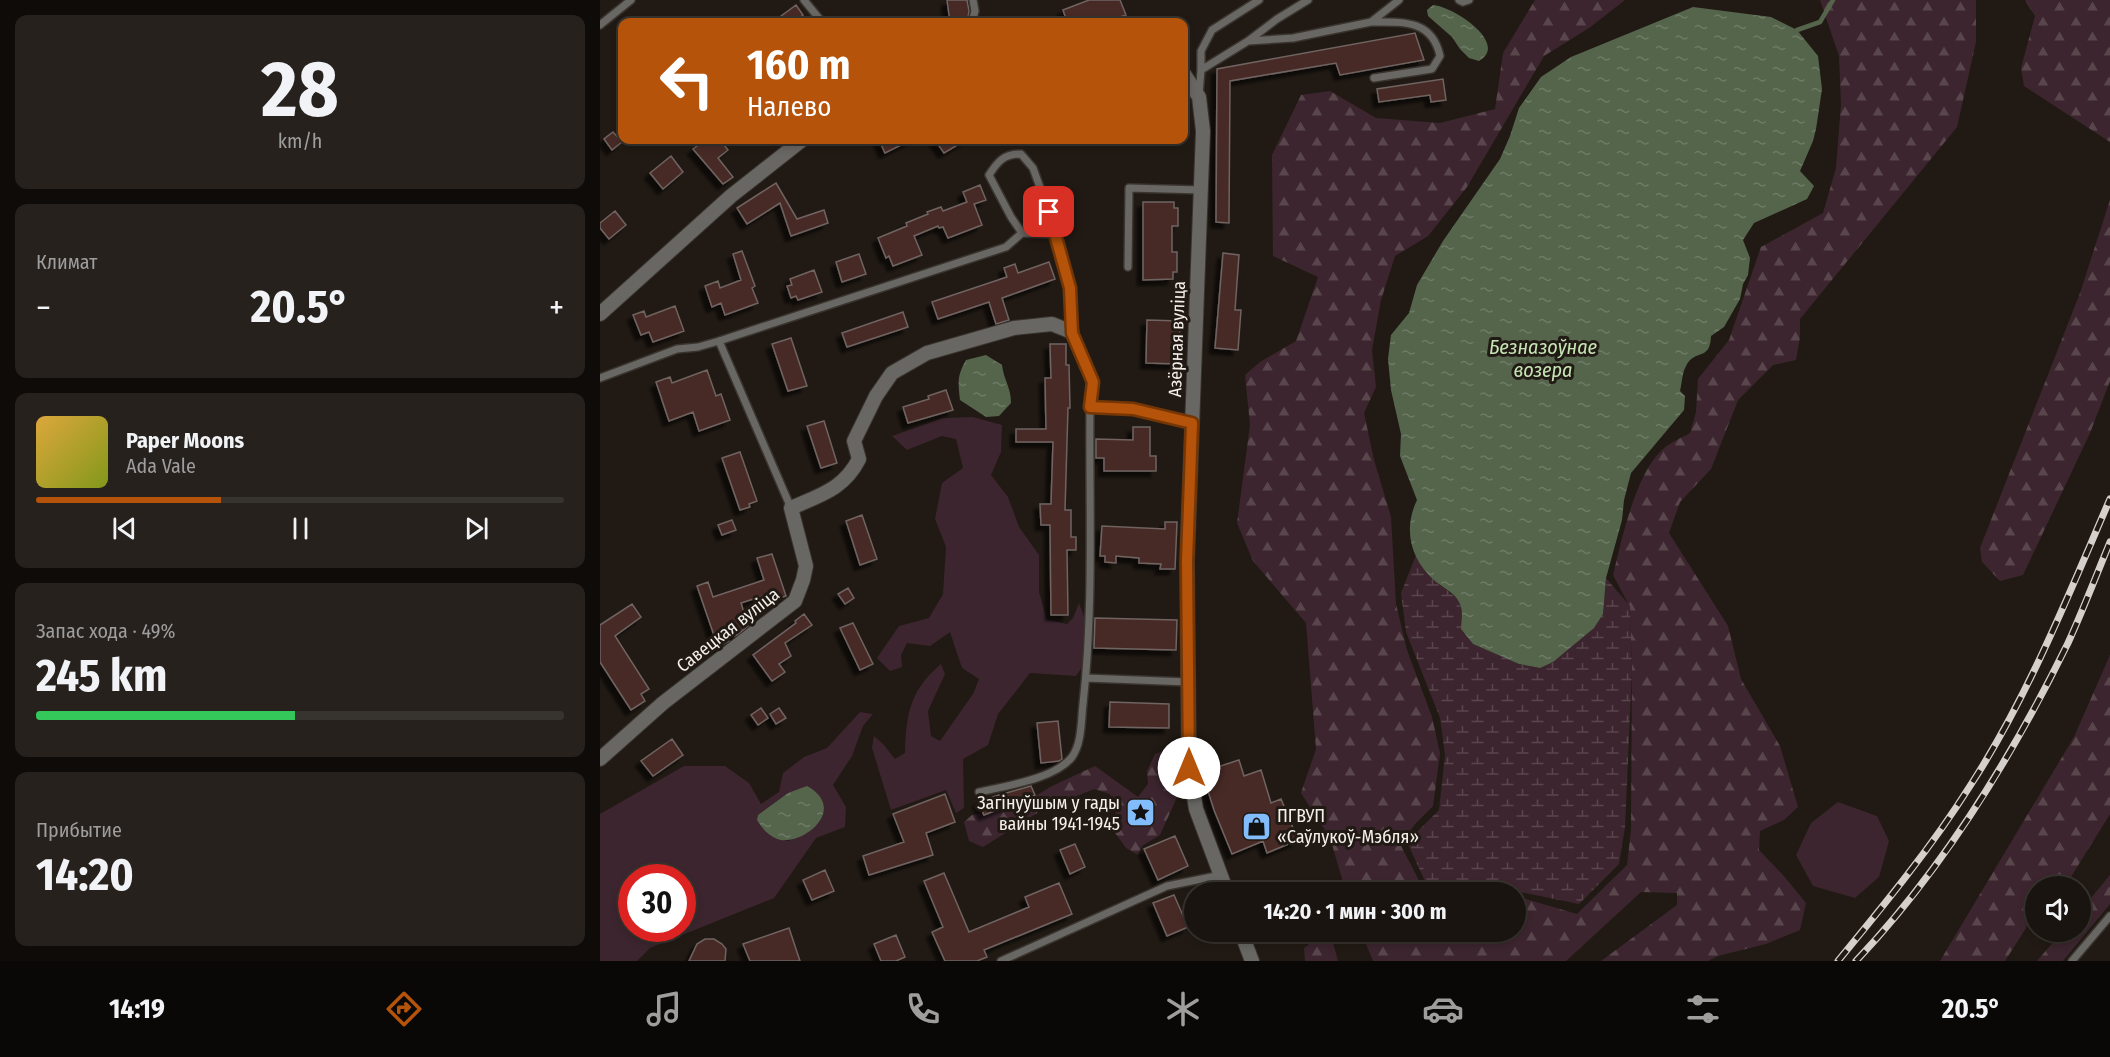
<!DOCTYPE html>
<html lang="ru">
<meta charset="utf-8">
<style>
:root{--surface:#19140f;--page:#26211d;--text:#f1f3f6;--muted:#9f9e9e;--line:#37332f;--accent:#b45309}
body{margin:0;font-family:"Fira Sans Condensed",sans-serif;background:var(--page);color:var(--text);height:100vh;display:flex;flex-direction:column;font-size:22px;white-space:nowrap}
*{box-sizing:border-box;margin:0}
p{font-size:20px;color:var(--muted)}
.icon{flex:none;width:33px;height:33px;fill:none;stroke:currentColor;stroke-width:2;stroke-linecap:round;stroke-linejoin:round}
.map{position:relative;flex:1;overflow:hidden}
.drawer{display:flex;flex-direction:column;gap:15px;padding:15px;background:#0e0b08;width:600px}
.drawer>*{flex:none}
.banner{position:absolute;left:18px;top:18px;width:570px;height:126px;border-radius:12px;box-shadow:0 3px 9px #0003,0 0 0 2px var(--line);background:#b45309;color:#fff;overflow:hidden}
.buttons{position:absolute;left:1425px;top:876px;display:grid;gap:12px}
.buttons a{display:grid;place-items:center;width:66px;height:66px;border-radius:50%;background:var(--surface);box-shadow:0 3px 9px #0003,0 0 0 2px var(--line);font-size:30px}
.speed{position:absolute;left:18px;top:864px;display:flex;gap:12px;font-size:30px;font-weight:700;text-align:center}
.speed>*{display:grid;place-content:center;width:78px;height:78px;border-radius:50%;background:var(--surface);box-shadow:0 3px 9px #0003,0 0 0 2px var(--line);line-height:1}
.speed .limit{border:9px solid #d22;background:#fff;color:#111}
.pin{position:absolute;display:grid;place-items:center;width:51px;height:51px;color:#fff;margin:-26px;border-radius:12px;box-shadow:0 3px 9px #0006}
.me{position:absolute;width:66px;margin:-33px;rotate:0deg;stroke-linejoin:round;filter:drop-shadow(0 0 4px #0008)}
.turn{display:flex;align-items:center;gap:21px;height:126px;padding:0 30px;font-size:27px}
.turn .icon{width:78px;height:78px;stroke-width:2.5}
.turn b{display:block;font-size:42px;line-height:51px}
.big{font-size:45px;font-weight:700;line-height:1.1}
.drawer .card{flex:1;display:flex;flex-direction:column;justify-content:center;gap:9px;min-width:0;padding:0 21px;border-radius:12px;background:var(--page)}
.drawer .dial{align-items:center;gap:0}
.dial b{font-size:78px;line-height:1}
.song{display:flex;align-items:center;gap:18px}
.cover{width:72px;height:72px;border-radius:9px;background:linear-gradient(135deg,hsl(40 70% 55%),hsl(70 70% 35%))}
.played{height:6px;border-radius:3px;background:linear-gradient(90deg,var(--accent) 35%,var(--line) 35%)}
.keys{display:flex;justify-content:space-around;direction:ltr}
.heat{display:flex;justify-content:space-between;align-items:center;font-size:33px;direction:ltr}
.charge{height:9px;border-radius:4px;background:linear-gradient(90deg,#34c759 49%,var(--line) 0)}
.trip{position:absolute;left:584px;top:882px;width:342px;height:60px;border-radius:30px;background:var(--surface);box-shadow:0 3px 9px #0003,0 0 0 2px var(--line);font-weight:700;line-height:60px;text-align:center}
.menu{display:flex;height:96px;justify-content:space-around;align-items:center;background:#0a0806;color:var(--muted)}
.menu .icon{width:42px;height:42px}
.menu .current{color:var(--accent)}
.menu b{font-size:27px;color:var(--text)}
main{display:flex;flex:1;min-height:0}
.map>svg:first-child{display:block}
.green{fill:#3c252e;fill-rule:evenodd}
.forest{fill:url(#forest-firs)}
.wetland{fill:url(#wetland-marsh)}
.water{fill:url(#water-ripples)}
.lines{fill:none;stroke-linecap:round;stroke-linejoin:round}
.stream{stroke:#55654c;stroke-width:4.5}
.building{fill:#462a25;stroke:#6f6361;stroke-width:1.5;filter:url(#shadow)}
.service-casing{stroke:#3a342e;stroke-width:10}
.minor-casing{stroke:#3a342e;stroke-width:16}
.service{stroke:#686763;stroke-width:7}
.minor{stroke:#686763;stroke-width:14}
.rail-casing{stroke:#d5d0cb;stroke-width:7}
.rail{stroke:#211a14;stroke-width:4.5;stroke-dasharray:14;stroke-linecap:butt}
.route-casing{stroke:#753606;stroke-width:15}
.route{stroke:#b45309;stroke-width:10}
.labels{text-anchor:middle;stroke-width:6;stroke-linejoin:round;paint-order:stroke}
.street-label{font-size:18px;fill:#f5f0ec;stroke:#211a14}
.poi-label{font-size:18px;fill:#f5f0ec;stroke:#211a14;text-anchor:end}
.water-label{font-size:20px;font-style:italic;fill:#c6e5b5;stroke:#211a14}
</style>
<main>
<section class="drawer">
<div class="card dial"><b>28</b><p>km/h</p></div>
<div class="card"><p>Климат</p>
<div class="heat"><a>−</a><b class="big">20.5°</b><a>+</a></div>
</div>
<div class="card">
<div class="song"><i class="cover"></i><div><b>Paper Moons</b><p>Ada Vale</p></div></div>
<div class="played"></div>
<div class="keys"><svg class="icon" aria-label="previous" viewBox="0 0 24 24"><path d="M18 5L8 12l10 7zM5 5v14"/></svg><svg class="icon" aria-label="pause" viewBox="0 0 24 24"><path d="M8 5v14M16 5v14"/></svg><svg class="icon" aria-label="next" viewBox="0 0 24 24"><path d="M6 5l10 7-10 7zM19 5v14"/></svg></div>
</div>
<div class="card"><p>Запас хода · 49%</p><b class="big">245 km</b><div class="charge"></div></div>
<div class="card"><p>Прибытие</p><b class="big">14:20</b></div>
</section>
<div class="map">
<svg width="1510" height="961" viewBox="0 0 1510 961">
<defs>
<pattern id="forest-firs" width="22" height="20" patternUnits="userSpaceOnUse" patternTransform="scale(1.5)"><rect width="22" height="20" fill="#3c252e"/><path d="M5 1l3.5 6h-7zM16 11l3.5 6h-7z" fill="#59454c"/></pattern>
<pattern id="wetland-marsh" width="20" height="14" patternUnits="userSpaceOnUse" patternTransform="scale(1.5)"><rect width="20" height="14" fill="#3c252e"/><path d="M1 5h8M5 5V1M11 12h8M15 12V8" fill="none" stroke="#59454c"/></pattern>
<pattern id="water-ripples" width="26" height="14" patternUnits="userSpaceOnUse" patternTransform="scale(1.5)"><rect width="26" height="14" fill="#55654c"/><path d="M2 4q2-2 4 0t4 0M15 11q2-2 4 0t4 0" fill="none" stroke="#6e7b66"/></pattern>
<filter id="shadow"><feDropShadow dx="-5.5" dy="5.5" stdDeviation="1.5" flood-color="#0009"/></filter>
</defs>
<rect width="100%" height="100%" fill="#211a14"/>
<!-- green -->
<path class="green" d="M 373,417 L 402,425 L 401,452 L 391,475 L 408,497 L 419,527 L 439,555 L 439,592 L 447,620 L 467,624 L 473,618 L 479,603 L 486,622 L 482,667 L 476,676 L 430,673 L 398,714 L 388,745 L 363,759 L 364,808 L 356,813 L 346,790 L 291,810 L 272,748 L 274,736 L 283,744 L 295,759 L 305,753 C 306,714 310,690 341,664 L 345,674 L 328,711 L 331,736 L 340,741 L 373,694 L 379,679 L 362,668 L 350,632 L 330,646 L 307,643 L 301,655 L 302,667 L 290,671 L 277,658 L 299,626 L 329,618 L 343,594 L 346,547 L 335,519 L 342,483 L 363,468 L 356,439 L 342,436 L 307,450 L 292,436 L 343,418 Z
M 260,712 L 273,714 L 263,726 L 252,756 L 233,785 L 246,807 L 245,827 L 216,838 L 174,898 L 50,948 L 37,961 L 0,961 L 0,814 L 84,766 L 125,766 L 149,783 L 161,804 L 179,792 L 183,773 L 204,757 L 227,748 ZM 188,793 L 204,834 L 188,841 L 177,839 L 158,815 ZM 32,878 L 82,878 L 82,928 L 32,928 Z
M 1238,802 L 1277,816 L 1289,841 L 1279,877 L 1255,898 L 1213,886 L 1196,855 L 1211,823 Z"/>
<!-- forest -->
<path class="forest" d="M 935,0 L 1025,0 L 989,28 L 944,56 L 867,187 L 828,236 L 795,256 L 781,300 L 772,350 L 776,387 L 764,413 L 774,460 L 791,517 L 796,604 L 807,650 L 832,717 L 840,753 L 833,806 L 816,823 L 800,844 L 825,892 L 746,892 L 730,838 L 701,793 L 716,749 L 706,623 L 653,561 L 637,523 L 650,425 L 645,375 L 660,362 L 696,341 L 718,277 L 673,256 L 672,155 L 701,95 L 730,91 L 776,118 L 840,123 L 895,109 L 903,53 Z
M 1220,0 L 1376,0 L 1376,42 L 1357,127 L 1200,319 L 1200,337 L 1196,360 L 1173,365 L 1138,400 L 1111,469 L 1080,502 L 1069,533 L 1128,626 L 1141,679 L 1180,746 L 1198,807 L 1184,820 L 1160,831 L 1159,850 L 1183,875 L 1206,903 L 1200,930 L 1166,944 L 1118,956 L 1108,961 L 1001,961 L 1077,905 L 1077,893 L 1041,892 L 966,961 L 773,961 L 761,932 L 837,932 L 844,934 L 847,932 L 915,932 L 915,896 L 977,914 L 1027,865 L 1031,830 L 1032,670 L 1030,607 L 1013,575 C 1022,539 1035,475 1062,450 C 1069,443 1081,438 1090,433 L 1096,412 L 1098,379 L 1129,340 L 1161,247 L 1223,213 L 1236,168 L 1241,104 L 1239,56 Z
M 1425,0 L 1510,0 L 1510,142 L 1424,86 L 1421,68 L 1435,16 Z
M 1510,200 L 1510,381 L 1490,433 L 1423,575 L 1400,581 L 1382,562 L 1380,548 L 1480,293 Z
M 1510,655 L 1510,814 L 1469,880 L 1463,886 L 1436,886 L 1435,914 L 1405,961 L 1340,961 L 1474,737 Z
M 566,750 L 580,759 L 582,786 L 560,835 L 542,846 L 538,855 L 526,848 L 513,830 L 516,811 L 510,794 L 494,789 L 442,810 L 383,847 L 369,841 L 364,822 L 372,815 L 409,806 L 432,798 L 452,786 L 495,766 L 538,797 L 548,784 L 547,771 L 555,754 Z
M 1510,875 L 1510,904 L 1463,961 L 1437,961 L 1462,932 L 1480,932 L 1481,910 Z
M 717,938 L 732,939 L 738,961 L 705,961 L 704,948 Z"/>
<!-- wetland -->
<path class="wetland" d="M 816,555 L 823,568 L 833,579 L 859,600 L 862,611 L 861,629 L 873,644 L 919,664 L 939,668 L 1003,614 L 1006,578 L 1030,606 L 1032,670 L 1025,827 L 1019,864 L 979,904 L 920,892 L 890,881 L 879,892 L 830,892 L 807,842 L 839,810 L 845,755 L 840,718 L 806,632 L 801,593 Z"/>
<!-- water -->
<path class="water" d="M 833,5 C 852,6 910,43 879,61 L 869,58 L 860,49 L 852,37 L 828,16 L 827,10 Z
M 1093,7 L 1171,17 L 1197,30 L 1218,56 L 1222,89 L 1216,129 L 1213,141 L 1200,171 L 1214,186 L 1207,199 L 1154,223 L 1143,240 L 1150,258 L 1148,275 L 1143,284 L 1140,299 L 1124,327 L 1111,336 C 1110,362 1095,348 1086,366 C 1082,373 1082,383 1080,391 L 1085,396 L 1084,410 L 1031,473 L 1024,500 L 1022,520 L 1006,578 L 1003,614 L 994,628 L 953,662 L 940,668 L 919,664 L 873,644 L 861,629 C 861,620 864,611 859,602 C 855,593 842,587 835,581 C 810,559 803,529 817,500 L 800,456 L 801,434 L 791,390 L 788,359 L 791,335 L 809,313 L 817,285 L 843,241 L 900,159 L 910,136 L 919,108 L 941,77 L 971,57 Z
M 386,355 L 402,365 C 404,381 411,387 411,403 L 399,416 L 386,417 L 360,400 C 358,382 357,376 366,360 Z
M 207,786 C 250,810 200,848 177,839 C 167,835 162,828 157,820 L 158,815 L 188,793 Z"/>
<g class="lines">
<!-- stream -->
<path class="stream" d="M 1197,30 L 1220,22 L 1233,0"/>
</g>
<!-- building -->
<path class="building" d="M 347,0 L 367,0 L 369,11 L 368,17 L 362,18 L 362,22 L 350,22 Z
M 489,0 L 520,0 L 526,15 L 505,22 L 467,22 L 463,10 Z
M 196,5 L 203,15 L 194,22 L 173,22 Z
M 815,33 L 824,60 L 740,75 L 736,63 L 630,81 L 629,223 L 616,222 L 617,69 Z
M 843,79 L 846,100 L 831,102 L 830,95 L 779,102 L 777,89 Z
M 13,132 L 22,142 L 12,150 L 4,139 Z
M 105,140 L 120,140 L 128,150 L 118,158 L 133,177 L 123,184 L 93,149 Z
M 279,140 L 311,140 L 285,153 Z
M 335,140 L 366,140 L 344,153 Z
M 71,156 L 83,172 L 63,189 L 50,173 Z
M 176,183 L 197,219 L 224,210 L 228,223 L 191,236 L 180,203 L 147,224 L 137,208 Z
M 380,185 L 386,200 L 374,204 L 382,225 L 348,238 L 343,227 L 339,228 L 338,226 L 314,236 L 322,255 L 293,266 L 289,256 L 286,258 L 278,238 L 307,226 L 306,223 L 328,214 L 327,212 L 341,207 L 343,211 L 367,202 L 363,192 Z
M 543,202 L 574,202 L 574,208 L 578,208 L 578,226 L 572,226 L 572,252 L 577,252 L 577,272 L 573,272 L 573,279 L 543,280 Z
M 15,211 L 26,225 L 9,239 L 0,228 L 0,223 Z
M 142,251 L 155,286 L 152,288 L 158,303 L 125,315 L 121,303 L 112,307 L 105,286 L 118,281 L 120,288 L 141,280 L 133,254 Z
M 623,253 L 639,255 L 635,310 L 641,310 L 638,350 L 615,348 Z
M 259,254 L 266,274 L 242,282 L 236,262 Z
M 449,262 L 455,279 L 402,298 L 409,320 L 396,324 L 389,302 L 338,319 L 332,302 L 407,277 L 404,268 L 415,264 L 418,273 Z
M 214,270 L 222,292 L 198,300 L 196,296 L 191,298 L 187,286 L 192,285 L 190,279 Z
M 75,306 L 84,331 L 53,342 L 49,332 L 41,335 L 33,315 L 44,311 L 46,317 Z
M 303,312 L 308,327 L 247,347 L 242,333 Z
M 547,320 L 580,321 L 579,364 L 546,363 Z
M 191,338 L 207,386 L 188,391 L 172,344 Z
M 450,344 L 466,344 L 466,365 L 469,365 L 470,408 L 468,408 L 465,510 L 471,510 L 471,537 L 476,537 L 476,550 L 467,550 L 468,615 L 451,615 L 450,525 L 441,525 L 440,504 L 451,504 L 453,442 L 416,442 L 416,429 L 446,429 L 445,378 L 451,378 Z
M 107,370 L 116,396 L 121,394 L 130,420 L 99,431 L 93,412 L 69,421 L 56,382 L 70,377 L 72,383 Z
M 346,390 L 353,410 L 308,423 L 303,407 L 329,399 L 328,396 Z
M 224,421 L 237,463 L 221,468 L 207,426 Z
M 533,427 L 550,427 L 550,456 L 556,456 L 556,471 L 504,471 L 504,458 L 496,458 L 496,439 L 533,440 Z
M 140,452 L 157,501 L 149,504 L 150,507 L 140,510 L 122,458 Z
M 262,515 L 277,559 L 260,565 L 246,521 Z
M 132,520 L 136,530 L 122,535 L 118,525 Z
M 565,522 L 577,522 L 575,569 L 560,569 L 561,564 L 539,563 L 539,558 L 516,556 L 516,563 L 505,562 L 505,556 L 500,556 L 502,526 L 565,529 Z
M 172,554 L 186,596 L 171,601 L 169,594 L 141,603 L 148,626 L 137,635 L 128,638 L 129,641 L 118,647 L 97,586 L 108,582 L 113,597 L 164,580 L 157,558 Z
M 248,588 L 254,598 L 245,604 L 238,594 Z
M 32,604 L 41,617 L 15,636 L 49,689 L 41,694 L 45,701 L 31,710 L 0,662 L 0,625 Z
M 204,614 L 212,625 L 185,643 L 191,656 L 179,664 L 185,672 L 172,681 L 153,655 L 196,623 L 195,621 Z
M 495,618 L 577,620 L 576,650 L 494,648 Z
M 253,623 L 273,664 L 260,670 L 240,628 Z
M 510,702 L 569,704 L 569,728 L 509,727 Z
M 161,708 L 168,718 L 158,725 L 151,715 Z
M 179,708 L 186,718 L 176,724 L 170,714 Z
M 458,721 L 462,759 L 459,761 L 441,763 L 437,723 Z
M 72,739 L 83,755 L 53,776 L 41,761 Z
M 639,760 L 644,776 L 661,770 L 671,803 L 681,799 L 698,840 L 667,853 L 663,841 L 632,854 L 614,810 L 602,772 Z
M 431,786 L 435,795 L 384,815 L 378,801 Z
M 345,794 L 355,822 L 326,833 L 333,855 L 269,875 L 263,856 L 304,842 L 293,814 Z
M 575,836 L 588,866 L 558,880 L 544,849 Z
M 475,844 L 485,867 L 470,874 L 460,850 Z
M 225,870 L 234,891 L 212,900 L 203,880 Z
M 344,873 L 369,932 L 429,907 L 425,897 L 459,883 L 472,914 L 384,950 L 387,957 L 377,961 L 345,961 L 332,932 L 343,927 L 324,881 Z
M 574,895 L 588,927 L 567,936 L 553,903 Z
M 189,928 L 200,961 L 150,961 L 143,944 Z
M 296,935 L 305,957 L 296,961 L 281,961 L 274,944 Z
M 105,939 L 114,939 L 122,944 L 126,949 L 125,961 L 89,961 L 97,944 Z"/>
<g class="lines">
<defs>
<path id="service" d="M 204,0 L 222,22
M 859,0 L 863,2 L 869,0
M 372,22 L 375,11 L 373,0
M 771,22 C 802,22 832,19 840,56 L 832,69 L 774,78
M 0,25 L 31,0
M 648,41 L 677,19 L 708,0
M 601,70 L 601,51 L 612,30 L 659,0
M 599,95 L 601,70 L 648,41 L 693,38 L 771,22 L 799,0
M 422,233 L 411,217 L 389,175 C 398,161 404,154 421,154 L 433,168 L 457,234
M 528,267 L 529,188 L 601,190
M 119,341 L 191,508
M 0,378 L 77,349 L 98,347 L 119,341 L 406,247 L 422,233 L 457,234 L 470,288 L 472,332 L 493,383 L 490,407 C 489,506 494,606 483,704 C 481,721 482,743 472,757 C 455,779 405,786 379,792
M 490,407 L 533,409 L 592,423
M 486,678 L 588,682
M 401,961 L 567,886 L 621,875
M 1472,961 L 1510,916"/>
<path id="minor" d="M 584,74 L 599,97 L 603,131 L 587,561 L 589,767 L 596,809 L 627,892
M 0,314 L 131,196 L 202,140
M 0,759 L 63,703 L 195,601 L 203,580 L 206,566 L 191,508 C 220,495 244,489 259,459 L 254,441 L 276,396 L 292,373 L 327,353 L 414,328 L 452,324 L 472,332
M 641,932 L 652,961"/>
</defs>
<!-- service casing -->
<use href="#service" class="service-casing"/>
<!-- minor casing -->
<use href="#minor" class="minor-casing"/>
<!-- service -->
<use href="#service" class="service"/>
<!-- minor -->
<use href="#minor" class="minor"/>
<defs>
<path id="rail" d="M 1238,961 C 1284,905 1331,848 1370,786 C 1428,697 1468,596 1510,499
M 1256,961 C 1344,868 1412,757 1468,643 C 1483,610 1496,576 1510,542"/>
</defs>
<!-- rail casing -->
<use href="#rail" class="rail-casing"/>
<!-- rail -->
<use href="#rail" class="rail"/>
</g>
<g class="lines">
<defs>
<path id="route" d="M 449,212 L 470,288 L 472,333 L 493,382 L 490,407 L 533,409 L 592,423 L 587,561 L 589,768"/>
</defs>
<!-- route casing -->
<use href="#route" class="route-casing"/>
<!-- route -->
<use href="#route" class="route"/>
</g>
<!-- icons -->
<defs>
<symbol id="sight-square" viewBox="-11 -11 22 22"><rect x="-9" y="-9" width="18" height="18" rx="4" fill="#82bcfa" stroke="#211a14"/><path d="M0-6L1.8-2.2L6-1.7L2.9 1.2L3.7 5.4L0 3.3L-3.7 5.4L-2.9 1.2L-6-1.7L-1.8-2.2Z" fill="#111"/></symbol>
<symbol id="shop-square" viewBox="-11 -11 22 22"><rect x="-9" y="-9" width="18" height="18" rx="4" fill="#82bcfa" stroke="#211a14"/><path d="M-5-2.5h2.3a2.7 3.5 0 0 1 5.4 0H5L5.5 6h-11ZM-1.5-2.5h3a1.5 2.3 0 0 0-3 0Z" fill="#111"/></symbol>
</defs>
<g fill-rule="evenodd">
<use href="#sight-square" x="524" y="796" width="33" height="33"/>
<use href="#shop-square" x="640" y="810" width="33" height="33"/>
</g>
<g class="labels">
<!-- street labels -->
<g class="street-label">
<text transform="translate(577 339) rotate(-88)" y="6">Азёрная вуліца</text>
<text transform="translate(128 630) rotate(-38)" y="6">Савецкая вуліца</text>
</g>
<!-- poi labels -->
<g class="poi-label">
<text x="520" y="809">Загінуўшым у гады<tspan x="520" dy="21">вайны 1941-1945</tspan></text>
<text x="677" y="822" text-anchor="start">ПГВУП<tspan x="677" dy="21">«Саўлукоў-Мэбля»</tspan></text>
</g>
<!-- water labels -->
<g class="water-label">
<text x="943" y="354">Безназоўнае<tspan x="943" dy="23">возера</tspan></text>
</g>
</g>
</svg>
<div class="buttons">
<a><svg class="icon" aria-label="sound" viewBox="0 0 24 24"><path d="M4 9h4l5-4v14l-5-4H4zM17 9q2 3 0 6"/></svg></a>
</div>
<div class="speed"><div class="limit">30</div></div>
<div class="pin" style="left:449px;top:212px;background:#d93025"><svg class="icon" aria-label="arrive" viewBox="0 0 24 24"><path d="M6 21V4h12l-3 4 3 4H6"/></svg></div>
<svg class="me" style="left:589px;top:768px" viewBox="-20 -20 40 40"><circle r="19" fill="#fff"/><path d="M0-13L10 11 0 6-10 11z" fill="#b45309"/></svg>
<div class="trip">14:20 · 1 мин · 300 m</div>
<div class="banner">
<div class="turn"><svg class="icon" aria-label="left" viewBox="0 0 24 24"><path d="M17 20v-9H6M10 6l-5 5 5 5"/></svg><div><b>160 m</b>Налево</div></div>
</div>
</div>
</main>
<nav class="menu">
<b>14:19</b>
<svg class="icon current" aria-label="directions" viewBox="0 0 24 24"><path d="M12 3l9 9-9 9-9-9zM9 14v-3h6M13 9l2 2-2 2"/></svg>
<svg class="icon" aria-label="music" viewBox="0 0 24 24"><path d="M9 18V5l10-2v13"/><circle cx="6" cy="18" r="3"/><circle cx="16" cy="16" r="3"/></svg>
<svg class="icon" aria-label="phone" viewBox="0 0 24 24"><path d="M5 4h4l2 5-3 2q2 4 5 5l2-3 5 2v4C11 20 4 13 5 4z"/></svg>
<svg class="icon" aria-label="climate" viewBox="0 0 24 24"><path d="M12 3v18M4 7l16 10M4 17L20 7"/></svg>
<svg class="icon" aria-label="car" viewBox="0 0 24 24"><path d="M5 17H2v-5l4-1 3-4h7l3 4 3 1v5h-3M9 17h6M6 11h13"/><circle cx="7" cy="17" r="2"/><circle cx="17" cy="17" r="2"/></svg>
<svg class="icon" aria-label="filters" viewBox="0 0 24 24"><path d="M4 7h16M4 17h16"/><circle cx="9" cy="7" r="2"/><circle cx="15" cy="17" r="2"/></svg>
<b>20.5°</b>
</nav>
